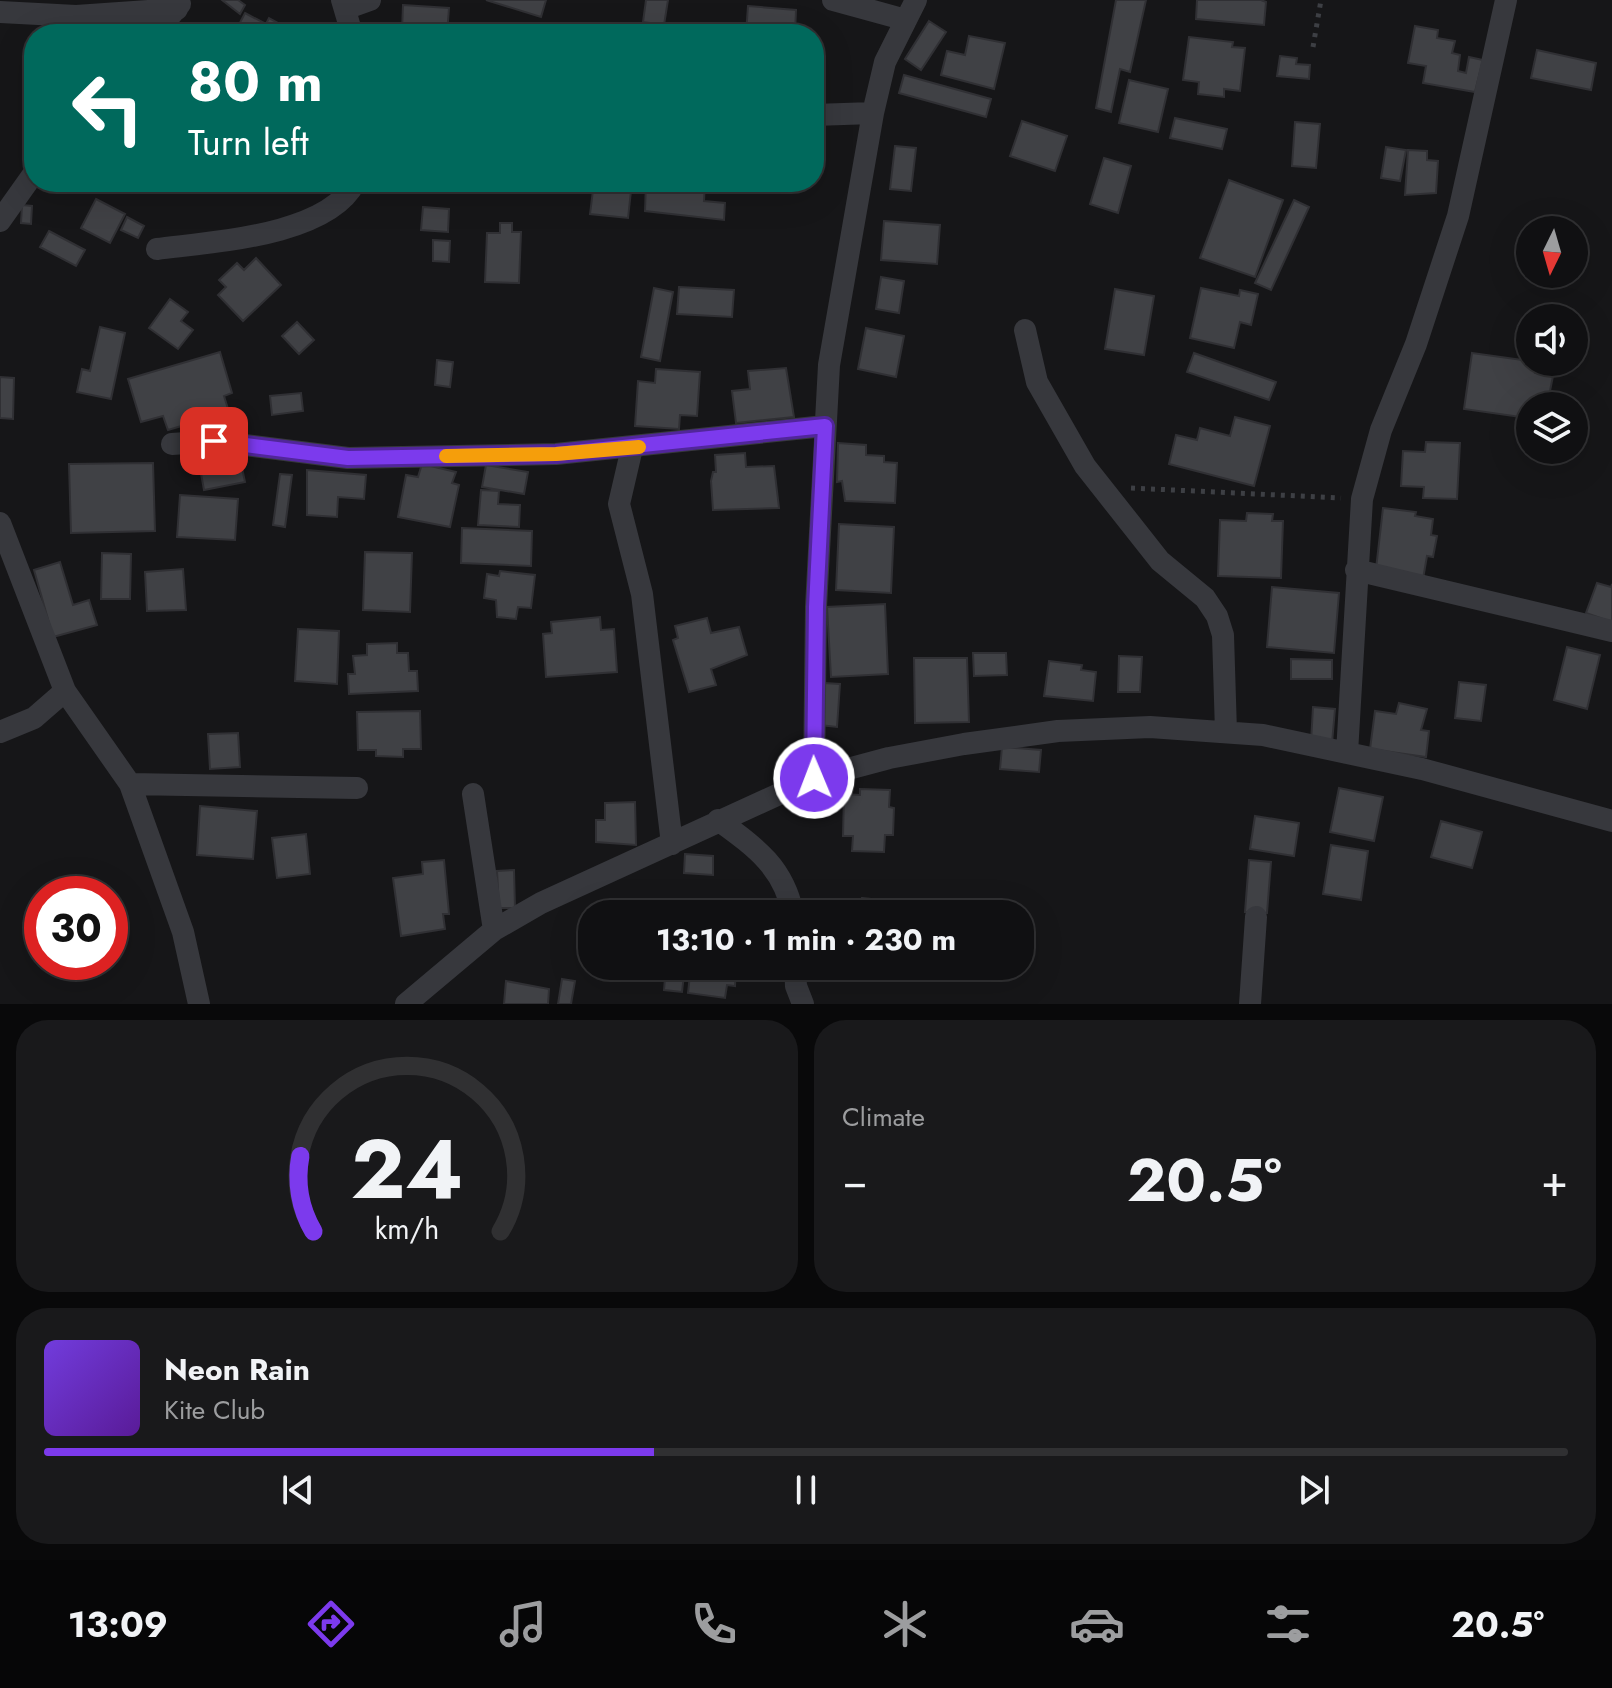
<!DOCTYPE html>
<meta charset="utf-8">
<style>
:root{--surface:#101012;--page:#19191b;--text:#f1f3f6;--muted:#9c9d9f;--line:#303032;--accent:#7c3aed}
body{margin:0;font-family:Jost,sans-serif;background:var(--page);color:var(--text);height:100vh;display:flex;flex-direction:column;font-size:30px;white-space:nowrap}
*{box-sizing:border-box;margin:0}
p{font-size:26px;color:var(--muted)}
.icon{flex:none;width:44px;height:44px;fill:none;stroke:currentColor;stroke-width:2;stroke-linecap:round;stroke-linejoin:round}
.map{position:relative;height:1004px;overflow:hidden}
.details{display:flex;flex-direction:column;gap:16px;padding:16px;background:#09090a;flex:1}
.details>*{flex:none}
.banner{position:absolute;left:24px;top:24px;width:800px;height:168px;border-radius:32px;box-shadow:0 8px 32px #0002,0 0 0 2px var(--line);background:#00695c;color:#fff;overflow:hidden}
.needle{width:52px;rotate:185deg}
.controls{position:absolute;left:1516px;top:216px;display:grid;gap:16px}
.controls a{display:grid;place-items:center;width:72px;height:72px;border-radius:50%;background:var(--surface);box-shadow:0 8px 32px #0002,0 0 0 2px var(--line);font-size:40px}
.speed{position:absolute;left:24px;top:876px;display:flex;gap:16px;font-size:40px;font-weight:700;text-align:center}
.speed>*{display:grid;place-content:center;width:104px;height:104px;border-radius:50%;background:var(--surface);box-shadow:0 8px 32px #0002,0 0 0 2px var(--line);line-height:1}
.speed .limit{border:12px solid #d22;background:#fff;color:#111}
.pin{position:absolute;display:grid;place-items:center;width:68px;height:68px;color:#fff;margin:-34px;border-radius:16px;box-shadow:0 4px 12px #0006}
.me{position:absolute;width:88px;margin:-44px;rotate:359deg;stroke-linejoin:round;filter:drop-shadow(0 0 6px #0008)}
.turn{display:flex;align-items:center;gap:28px;height:168px;padding:0 32px;font-size:36px}
.turn .icon{width:104px;height:104px;stroke-width:2.5}
.turn b{display:block;font-size:56px;line-height:68px}
.big{font-size:60px;font-weight:700;line-height:1.1}
.details .card{flex:1;display:flex;flex-direction:column;justify-content:center;gap:12px;min-width:0;padding:0 28px;border-radius:32px;background:var(--page)}
.details .dial{align-items:center;gap:0}
.dial svg{height:208px;overflow:visible;fill:none;stroke:var(--line);stroke-width:7;stroke-linecap:round;text-anchor:middle}
.dial text{fill:var(--text);stroke:none}
.song{display:flex;align-items:center;gap:24px}
.cover{width:96px;height:96px;border-radius:12px;background:linear-gradient(135deg,hsl(260 70% 55%),hsl(270 70% 35%))}
.played{height:8px;border-radius:4px;background:linear-gradient(90deg,var(--accent) 40%,var(--line) 40%)}
.keys{display:flex;justify-content:space-around;direction:ltr}
.heat{display:flex;justify-content:space-between;align-items:center;font-size:44px;direction:ltr}
.details .tiles{flex:1;display:grid;gap:16px;grid-template-columns:1fr 1fr}
.card:last-child{grid-column:span 2}
.trip{position:absolute;left:578px;top:900px;width:456px;height:80px;border-radius:32px;background:var(--surface);box-shadow:0 8px 32px #0002,0 0 0 2px var(--line);font-weight:700;line-height:80px;text-align:center}
.dock{display:flex;height:128px;justify-content:space-around;align-items:center;background:#060607;color:var(--muted)}
.dock .icon{width:56px;height:56px}
.dock .selected{color:var(--accent)}
.dock b{font-size:36px;color:var(--text)}
.map>svg:first-child{display:block}
.building{fill:#404145;stroke:#303034;stroke-width:2}
.lines{fill:none;stroke-linecap:round;stroke-linejoin:round}
.path{stroke:#3d3f44;stroke-width:5;stroke-dasharray:4 6;stroke-linecap:butt}
.minor{stroke:#37383d;stroke-width:22}
.route-casing{stroke:#51269a;stroke-width:20}
.route{stroke:#7c3aed;stroke-width:14}
.slow{stroke:#f59e0b;stroke-width:14}
</style>
<div class="map">
<svg width="1612" height="1004" viewBox="0 0 1612 1004">
<rect width="100%" height="100%" fill="#161618"/>
<!-- building -->
<path class="building" d="M 222,0 L 238,0 L 245,5 L 240,14 Z
M 486,0 L 546,0 L 541,17 Z
M 646,0 L 668,0 L 664,25 L 643,22 Z
M 1116,0 L 1146,0 L 1130,72 L 1120,69 L 1111,112 L 1096,108 Z
M 1197,0 L 1261,0 L 1266,2 L 1264,25 L 1196,19 Z
M 403,5 L 449,8 L 447,34 L 402,31 Z
M 748,6 L 796,10 L 795,34 L 746,34 Z
M 245,13 L 266,24 L 269,18 L 293,31 L 291,34 L 234,34 Z
M 929,21 L 946,32 L 921,70 L 905,59 Z
M 1415,26 L 1438,30 L 1437,38 L 1455,41 L 1452,53 L 1460,55 L 1458,71 L 1466,73 L 1469,57 L 1483,60 L 1475,92 L 1423,83 L 1426,66 L 1408,63 Z
M 969,36 L 1005,43 L 994,89 L 941,75 L 947,51 L 965,55 Z
M 1189,37 L 1233,42 L 1232,47 L 1245,48 L 1240,91 L 1224,89 L 1224,97 L 1198,94 L 1199,82 L 1183,80 Z
M 1537,50 L 1596,63 L 1591,90 L 1531,78 Z
M 1280,56 L 1297,58 L 1296,64 L 1310,65 L 1309,79 L 1277,76 Z
M 904,75 L 991,99 L 986,117 L 899,93 Z
M 1129,80 L 1168,89 L 1158,132 L 1119,123 Z
M 1175,118 L 1227,129 L 1222,149 L 1170,138 Z
M 1022,121 L 1067,136 L 1055,171 L 1010,156 Z
M 1295,122 L 1320,124 L 1316,168 L 1292,166 Z
M 895,146 L 916,148 L 911,191 L 890,189 Z
M 1386,147 L 1406,150 L 1400,181 L 1381,178 Z
M 1408,150 L 1427,151 L 1427,160 L 1438,161 L 1436,193 L 1405,195 Z
M 1104,158 L 1131,166 L 1118,213 L 1090,204 Z
M 1229,180 L 1283,200 L 1255,277 L 1200,258 Z
M 594,182 L 632,182 L 628,218 L 590,214 Z
M 646,182 L 705,182 L 704,201 L 725,203 L 724,220 L 645,211 Z
M 96,199 L 125,214 L 110,243 L 81,228 Z
M 1294,200 L 1309,207 L 1271,290 L 1255,283 Z
M 22,205 L 32,206 L 31,224 L 21,223 Z
M 423,207 L 449,209 L 448,232 L 421,230 Z
M 127,217 L 144,226 L 138,238 L 121,230 Z
M 884,221 L 940,225 L 937,264 L 881,260 Z
M 500,223 L 512,223 L 512,232 L 521,232 L 519,283 L 485,282 L 487,233 L 500,233 Z
M 49,231 L 85,250 L 76,266 L 40,247 Z
M 433,240 L 450,241 L 449,262 L 433,261 Z
M 256,258 L 281,285 L 243,321 L 218,295 L 226,287 L 219,280 L 237,263 L 244,270 Z
M 881,277 L 904,281 L 899,313 L 876,309 Z
M 679,287 L 734,290 L 732,317 L 677,314 Z
M 654,288 L 673,292 L 660,361 L 641,357 Z
M 1201,288 L 1239,296 L 1240,290 L 1258,294 L 1251,325 L 1240,322 L 1234,348 L 1190,338 Z
M 1115,289 L 1154,296 L 1144,355 L 1105,349 Z
M 170,299 L 188,312 L 181,321 L 193,330 L 178,349 L 149,328 Z
M 297,322 L 314,340 L 299,354 L 282,336 Z
M 100,327 L 125,333 L 111,399 L 77,392 L 82,369 L 90,371 Z
M 866,328 L 904,336 L 896,377 L 858,369 Z
M 220,352 L 232,393 L 224,396 L 229,412 L 168,430 L 163,416 L 141,422 L 128,379 Z
M 1194,353 L 1276,382 L 1269,400 L 1187,372 Z
M 1472,353 L 1536,362 L 1535,373 L 1553,376 L 1547,406 L 1530,406 L 1528,418 L 1464,409 Z
M 437,360 L 453,362 L 450,387 L 435,385 Z
M 786,368 L 794,417 L 736,423 L 732,391 L 750,389 L 748,371 Z
M 656,369 L 700,372 L 697,416 L 680,415 L 679,429 L 635,426 L 638,381 L 655,383 Z
M 0,377 L 14,378 L 13,419 L 0,418 Z
M 301,393 L 303,411 L 272,415 L 270,396 Z
M 1235,417 L 1270,426 L 1254,486 L 1169,464 L 1176,435 L 1197,440 L 1200,428 L 1230,436 Z
M 1426,442 L 1460,443 L 1457,499 L 1423,498 L 1424,487 L 1401,486 L 1403,451 L 1425,452 Z
M 838,443 L 866,445 L 866,455 L 884,456 L 884,462 L 897,463 L 895,503 L 845,501 L 842,481 L 837,482 Z
M 238,449 L 245,482 L 204,490 L 200,468 L 221,464 L 219,453 Z
M 745,453 L 746,467 L 774,466 L 779,508 L 713,510 L 711,481 L 713,472 L 716,472 L 715,455 Z
M 153,463 L 155,531 L 71,533 L 69,464 Z
M 422,464 L 456,472 L 452,483 L 459,485 L 450,527 L 398,517 L 406,475 L 418,477 Z
M 486,465 L 528,472 L 524,494 L 482,487 Z
M 307,470 L 366,475 L 364,499 L 338,497 L 337,517 L 307,515 Z
M 280,474 L 292,475 L 285,527 L 273,525 Z
M 481,490 L 499,491 L 498,504 L 520,505 L 519,527 L 478,525 Z
M 180,495 L 238,499 L 235,540 L 177,537 Z
M 1383,508 L 1416,512 L 1415,516 L 1433,519 L 1431,535 L 1437,536 L 1433,557 L 1427,556 L 1423,579 L 1376,569 Z
M 1247,513 L 1273,514 L 1272,521 L 1283,521 L 1281,578 L 1218,576 L 1220,520 L 1246,521 Z
M 839,524 L 894,527 L 891,593 L 836,590 Z
M 462,528 L 532,531 L 531,566 L 461,563 Z
M 365,552 L 412,553 L 410,612 L 363,610 Z
M 102,553 L 131,554 L 130,599 L 101,599 Z
M 60,562 L 73,605 L 89,600 L 97,625 L 53,637 L 34,570 Z
M 183,569 L 186,610 L 147,611 L 145,572 Z
M 500,571 L 535,575 L 531,608 L 518,607 L 516,619 L 497,617 L 496,600 L 484,598 L 487,574 L 499,576 Z
M 1597,583 L 1611,587 L 1612,584 L 1612,622 L 1586,613 Z
M 1272,587 L 1339,593 L 1334,653 L 1267,647 Z
M 885,604 L 888,674 L 831,677 L 827,607 Z
M 600,617 L 601,630 L 614,629 L 617,672 L 546,677 L 543,634 L 552,633 L 551,622 Z
M 707,618 L 711,633 L 739,627 L 747,655 L 711,669 L 716,685 L 689,692 L 673,640 L 678,638 L 675,626 Z
M 298,629 L 339,631 L 337,684 L 295,681 Z
M 397,643 L 397,653 L 408,653 L 409,671 L 417,671 L 418,691 L 349,694 L 348,674 L 355,674 L 353,656 L 367,655 L 367,644 Z
M 1567,647 L 1600,655 L 1587,709 L 1554,700 Z
M 973,653 L 1006,653 L 1007,675 L 974,676 Z
M 1119,656 L 1142,657 L 1140,692 L 1118,692 Z
M 914,658 L 967,658 L 969,722 L 915,723 Z
M 1291,659 L 1332,660 L 1332,679 L 1291,679 Z
M 1049,661 L 1082,665 L 1081,670 L 1096,672 L 1093,701 L 1044,696 Z
M 1459,682 L 1486,685 L 1481,721 L 1455,718 Z
M 824,683 L 840,684 L 837,727 L 820,725 Z
M 1399,703 L 1427,709 L 1421,730 L 1429,731 L 1426,757 L 1370,749 L 1375,711 L 1396,714 Z
M 1313,707 L 1335,709 L 1332,743 L 1311,742 Z
M 420,711 L 421,749 L 403,749 L 403,757 L 376,756 L 376,750 L 358,750 L 357,712 Z
M 238,733 L 240,767 L 210,769 L 208,734 Z
M 1002,747 L 1041,750 L 1039,772 L 1000,769 Z
M 1339,788 L 1383,797 L 1374,841 L 1330,832 Z
M 860,789 L 890,790 L 889,807 L 894,808 L 893,835 L 885,835 L 884,852 L 852,851 L 853,836 L 843,836 L 844,794 L 860,795 Z
M 635,802 L 636,845 L 596,842 L 596,820 L 605,820 L 605,803 Z
M 200,806 L 257,811 L 253,859 L 197,855 Z
M 1255,816 L 1299,823 L 1294,856 L 1250,849 Z
M 1441,821 L 1482,832 L 1472,868 L 1431,857 Z
M 306,834 L 310,874 L 277,878 L 272,838 Z
M 1331,845 L 1368,851 L 1361,900 L 1323,894 Z
M 685,854 L 713,856 L 713,875 L 684,873 Z
M 444,860 L 449,914 L 443,914 L 445,929 L 401,936 L 393,878 L 423,874 L 422,862 Z
M 1249,860 L 1271,862 L 1267,913 L 1245,912 Z
M 514,870 L 515,908 L 499,908 L 497,871 Z
M 862,898 L 889,901 L 888,914 L 839,914 L 860,914 Z
M 666,966 L 685,966 L 682,992 L 664,990 Z
M 691,966 L 736,966 L 735,986 L 727,985 L 725,998 L 688,993 Z
M 562,979 L 575,981 L 571,1004 L 558,1004 Z
M 506,981 L 549,989 L 548,1004 L 504,1004 Z"/>
<g class="lines">
<!-- path -->
<path class="path" d="M 1313,47 L 1321,0
M 1131,488 L 1341,498"/>
<!-- minor -->
<path class="minor" d="M 342,0 L 352,34
M 833,0 L 906,20
M 345,9 L 370,0
M 0,12 L 76,16 L 177,9
M 155,34 L 180,4
M 814,115 L 873,113
M 0,221 L 34,173
M 157,249 C 211,242 328,236 355,182
M 1025,330 L 1037,382 L 1085,466 L 1160,561 L 1205,598 L 1217,616 L 1223,635 L 1226,732
M 172,444 L 214,441 L 348,458 L 556,454 L 825,426
M 632,448 L 619,504 L 642,594 L 672,844
M 0,523 L 65,691 L 130,784 L 183,932 L 199,1004
M 1356,570 L 1612,631
M 0,732 L 34,718 L 65,691
M 1347,753 L 1362,499 L 1381,430 L 1416,344 L 1458,216 L 1506,0
M 814,778 L 816,607 L 829,365 L 873,113 L 885,62 L 916,0
M 130,784 L 357,788
M 473,794 L 494,930
M 718,820 C 755,847 784,867 793,914
M 795,966 L 796,986 L 803,1004
M 406,1004 L 494,930 L 541,903 L 814,778 L 889,758 L 964,744 L 1058,731 L 1150,727 L 1263,735 L 1422,769 L 1612,821
M 1250,1004 L 1256,917"/>
</g>
<g class="lines">
<defs>
<path id="route" d="M 214,441 L 348,458 L 556,454 L 825,426 L 816,607 L 814,778"/>
</defs>
<!-- route casing -->
<use href="#route" class="route-casing"/>
<!-- route -->
<use href="#route" class="route"/>
<!-- slow -->
<path class="slow" d="M 446,456 L 556,454 L 639,447"/>
</g>
</svg>
<div class="controls">
<a><svg class="needle" viewBox="-14 -14 28 28"><path d="M0-13l5 13h-10z" fill="#e53935"/><path d="M0 13l5-13h-10z" fill="#9c9d9f"/></svg></a>
<a><svg class="icon" aria-label="sound" viewBox="0 0 24 24"><path d="M4 9h4l5-4v14l-5-4H4zM17 9q2 3 0 6"/></svg></a>
<a><svg class="icon" aria-label="layers" viewBox="0 0 24 24"><path d="M12 4l9 5-9 5-9-5zM3 14l9 5 9-5"/></svg></a>
</div>
<div class="speed"><div class="limit">30</div></div>
<div class="pin" style="left:214px;top:441px;background:#d93025"><svg class="icon" aria-label="arrive" viewBox="0 0 24 24"><path d="M6 21V4h12l-3 4 3 4H6"/></svg></div>
<svg class="me" style="left:814px;top:778px" viewBox="-20 -20 40 40"><circle r="17" fill="#7c3aed" stroke="#fff" stroke-width="3"/><path d="M0-11L8 9 0 5-8 9z" fill="#fff"/></svg>
<div class="trip">13:10 · 1 min · 230 m</div>
<div class="banner">
<div class="turn"><svg class="icon" aria-label="left" viewBox="0 0 24 24"><path d="M17 20v-9H6M10 6l-5 5 5 5"/></svg><div><b>80 m</b>Turn left</div></div>
</div>
</div>
<section class="details">
<div class="tiles">
<div class="card dial"><svg viewBox="0 0 100 80">
<path d="M14 69A42 42 0 1 1 86 69"/>
<path d="M14 69A42 42 0 0 1 9 40" stroke="#7c3aed"/>
<text x="50" y="56" font-size="32" font-weight="700">24</text>
<text x="50" y="72" font-size="11">km/h</text>
</svg></div>
<div class="card"><p>Climate</p>
<div class="heat"><a>−</a><b class="big">20.5°</b><a>+</a></div>
</div>
<div class="card">
<div class="song"><i class="cover"></i><div><b>Neon Rain</b><p>Kite Club</p></div></div>
<div class="played"></div>
<div class="keys"><svg class="icon" aria-label="previous" viewBox="0 0 24 24"><path d="M18 5L8 12l10 7zM5 5v14"/></svg><svg class="icon" aria-label="pause" viewBox="0 0 24 24"><path d="M8 5v14M16 5v14"/></svg><svg class="icon" aria-label="next" viewBox="0 0 24 24"><path d="M6 5l10 7-10 7zM19 5v14"/></svg></div>
</div>
</div>
</section>
<nav class="dock">
<b>13:09</b>
<svg class="icon selected" aria-label="directions" viewBox="0 0 24 24"><path d="M12 3l9 9-9 9-9-9zM9 14v-3h6M13 9l2 2-2 2"/></svg>
<svg class="icon" aria-label="music" viewBox="0 0 24 24"><path d="M9 18V5l10-2v13"/><circle cx="6" cy="18" r="3"/><circle cx="16" cy="16" r="3"/></svg>
<svg class="icon" aria-label="phone" viewBox="0 0 24 24"><path d="M5 4h4l2 5-3 2q2 4 5 5l2-3 5 2v4C11 20 4 13 5 4z"/></svg>
<svg class="icon" aria-label="climate" viewBox="0 0 24 24"><path d="M12 3v18M4 7l16 10M4 17L20 7"/></svg>
<svg class="icon" aria-label="car" viewBox="0 0 24 24"><path d="M5 17H2v-5l4-1 3-4h7l3 4 3 1v5h-3M9 17h6M6 11h13"/><circle cx="7" cy="17" r="2"/><circle cx="17" cy="17" r="2"/></svg>
<svg class="icon" aria-label="filters" viewBox="0 0 24 24"><path d="M4 7h16M4 17h16"/><circle cx="9" cy="7" r="2"/><circle cx="15" cy="17" r="2"/></svg>
<b>20.5°</b>
</nav>
